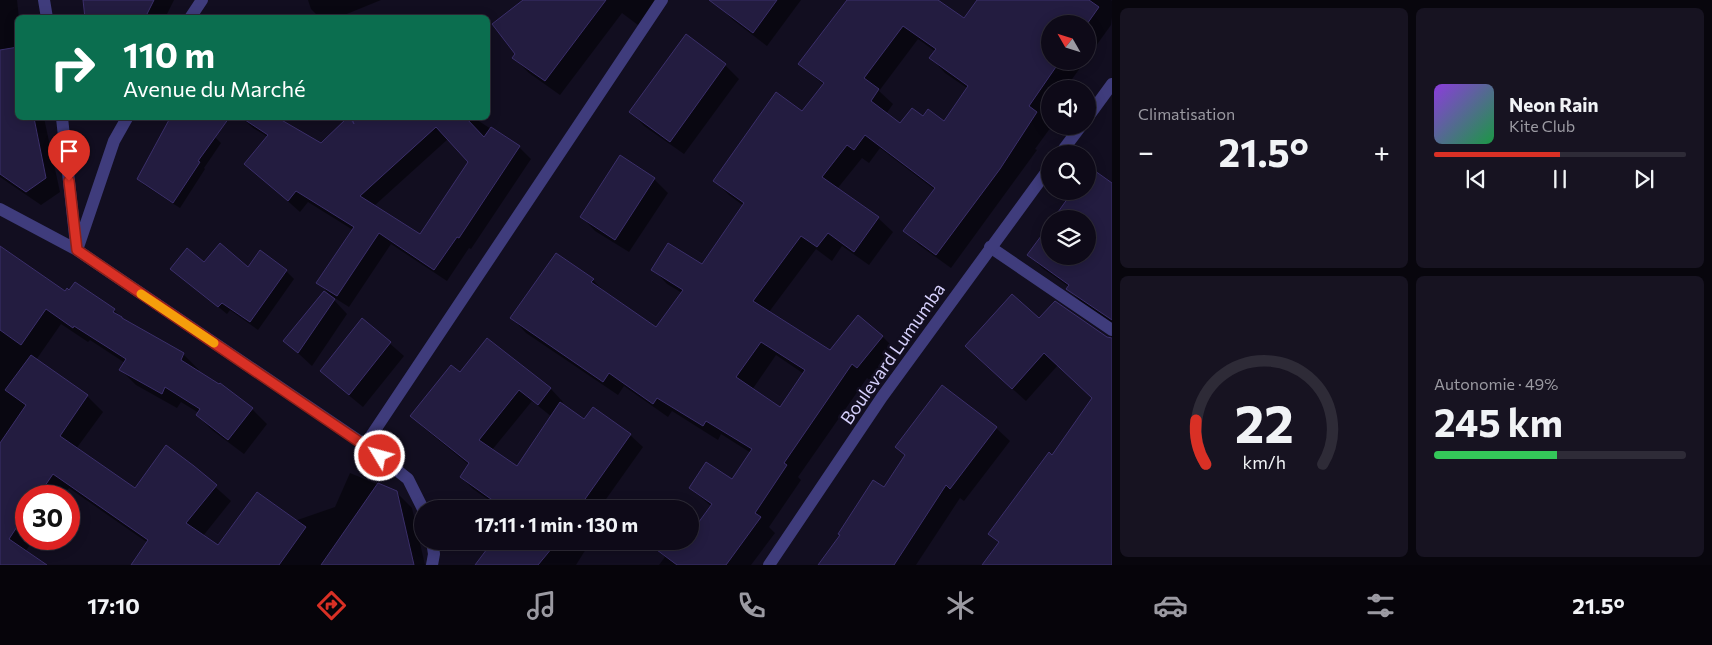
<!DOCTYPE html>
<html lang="fr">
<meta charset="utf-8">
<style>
:root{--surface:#0e0a18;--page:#171321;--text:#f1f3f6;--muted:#9b9aa2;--line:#2e2b37;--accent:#d93025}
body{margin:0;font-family:Commissioner,sans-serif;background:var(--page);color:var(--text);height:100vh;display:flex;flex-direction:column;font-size:19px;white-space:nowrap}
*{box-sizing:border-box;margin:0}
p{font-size:16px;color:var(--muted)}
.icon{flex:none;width:28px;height:28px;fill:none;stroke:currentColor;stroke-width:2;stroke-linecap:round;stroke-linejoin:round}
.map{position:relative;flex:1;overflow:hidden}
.panel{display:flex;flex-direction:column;gap:8px;padding:8px;background:#08060d;width:600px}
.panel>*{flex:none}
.top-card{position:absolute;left:15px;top:15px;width:475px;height:105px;border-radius:8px;box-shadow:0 2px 12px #0003,0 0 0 1px var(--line);background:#0b6e4f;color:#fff;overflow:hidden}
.needle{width:32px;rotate:309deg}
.controls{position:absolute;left:1041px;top:15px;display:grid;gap:10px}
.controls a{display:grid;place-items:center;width:55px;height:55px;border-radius:50%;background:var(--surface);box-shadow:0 2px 12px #0003,0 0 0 1px var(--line);font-size:25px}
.speed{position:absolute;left:15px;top:485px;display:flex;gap:10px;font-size:25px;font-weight:700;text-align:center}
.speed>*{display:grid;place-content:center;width:65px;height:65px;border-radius:50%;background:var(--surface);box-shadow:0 2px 12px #0003,0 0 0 1px var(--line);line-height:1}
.speed .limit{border:8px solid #d22;background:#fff;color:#111}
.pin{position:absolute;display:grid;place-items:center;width:42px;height:42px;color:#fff;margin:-51px -21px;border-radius:50% 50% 50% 0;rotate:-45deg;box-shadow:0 0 5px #0007}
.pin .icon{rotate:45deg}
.me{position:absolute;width:55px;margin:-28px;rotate:307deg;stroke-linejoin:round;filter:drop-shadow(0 0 4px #0008)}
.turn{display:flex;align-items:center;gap:18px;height:105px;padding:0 25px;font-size:22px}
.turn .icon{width:65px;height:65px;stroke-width:2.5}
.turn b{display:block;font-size:35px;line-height:42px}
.big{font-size:38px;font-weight:700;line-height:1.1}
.panel .widget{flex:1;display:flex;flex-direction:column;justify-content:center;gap:8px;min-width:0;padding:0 18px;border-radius:8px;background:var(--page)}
.panel .dial{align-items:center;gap:0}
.dial svg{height:130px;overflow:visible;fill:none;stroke:var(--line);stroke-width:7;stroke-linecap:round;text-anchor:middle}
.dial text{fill:var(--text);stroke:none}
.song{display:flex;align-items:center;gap:15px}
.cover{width:60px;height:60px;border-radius:8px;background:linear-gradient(135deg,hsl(270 70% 55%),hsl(140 70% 35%))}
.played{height:5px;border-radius:2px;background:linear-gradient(90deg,var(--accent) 50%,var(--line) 50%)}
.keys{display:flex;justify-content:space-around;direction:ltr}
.heat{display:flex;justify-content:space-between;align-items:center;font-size:28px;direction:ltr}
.charge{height:8px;border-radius:4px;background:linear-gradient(90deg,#34c759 49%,var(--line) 0)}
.panel .tiles{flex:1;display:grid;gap:8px;grid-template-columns:repeat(2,1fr)}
.trip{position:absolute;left:414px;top:500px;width:285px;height:50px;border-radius:25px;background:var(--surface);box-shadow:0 2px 12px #0003,0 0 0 1px var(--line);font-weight:700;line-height:50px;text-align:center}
.dock{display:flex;height:80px;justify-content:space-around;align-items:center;background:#06040a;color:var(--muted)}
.dock .icon{width:35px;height:35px}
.dock .selected{color:var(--accent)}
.dock b{font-size:22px;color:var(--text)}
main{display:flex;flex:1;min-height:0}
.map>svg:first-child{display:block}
.shadow{fill:#0007;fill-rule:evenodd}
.building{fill:#231c40;stroke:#3b2f6a;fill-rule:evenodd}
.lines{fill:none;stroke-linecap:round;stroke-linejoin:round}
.minor{stroke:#3f3c7c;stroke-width:12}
.tertiary{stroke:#3f3c7c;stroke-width:12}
.route-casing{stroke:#8d1f18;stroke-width:12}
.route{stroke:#d93025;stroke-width:9}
.slow{stroke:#f59e0b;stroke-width:9}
.labels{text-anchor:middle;stroke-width:5;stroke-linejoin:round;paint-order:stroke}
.street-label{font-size:18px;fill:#d6d0fc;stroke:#120e20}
</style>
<main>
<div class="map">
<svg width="1112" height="565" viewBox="0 0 1112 565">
<rect width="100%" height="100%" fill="#120e20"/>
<!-- shadow -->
<path class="shadow" d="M 0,0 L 17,0 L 19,18 L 18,18 L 18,118 L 44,118 L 60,192 L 41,205 L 0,177 Z
M 84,0 L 174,0 L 165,18 L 86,18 Z
M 308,0 L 381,0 L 337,18 L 320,18 L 311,9 Z
M 532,0 L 661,0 L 642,28 L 622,13 L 560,95 L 529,73 L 514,58 L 517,54 Z
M 724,0 L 801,0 L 767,46 L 733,20 L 720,7 Z
M 849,0 L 936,0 L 965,20 L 979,0 L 1111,0 L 1112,1 L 1112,17 L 1111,25 L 1088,57 L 1088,24 L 1050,24 L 1050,61 L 1085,61 L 1065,89 L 1050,89 L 1050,110 L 1043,119 L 1051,127 L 1035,149 L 1037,150 L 951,268 L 919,245 L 905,231 L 935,190 L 880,148 L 869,163 L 862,158 L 837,189 L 878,218 L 893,232 L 869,265 L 842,246 L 832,261 L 816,249 L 769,312 L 830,352 L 882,336 L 897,351 L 872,382 L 867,378 L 798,477 L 801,480 L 769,527 L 775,533 L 751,565 L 659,565 L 665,557 L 658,549 L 690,541 L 690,537 L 712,507 L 690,488 L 732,481 L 751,453 L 721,434 L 718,440 L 672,411 L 668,417 L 624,386 L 618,395 L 526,333 L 512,318 L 593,280 L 607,294 L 657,329 L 682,293 L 667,284 L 653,269 L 702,266 L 744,206 L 729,195 L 715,181 L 802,113 L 824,85 L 800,64 ZM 918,39 L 936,52 L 931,58 L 945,73 L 967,88 L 944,123 L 923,118 L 901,125 L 886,114 L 893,104 L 879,91 ZM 776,355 L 804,374 L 780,409 L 752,390 Z
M 725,65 L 739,79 L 684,154 L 644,126 L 631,112 Z
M 174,118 L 186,118 L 215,137 L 221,143 L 204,168 L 205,169 L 180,208 L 144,185 L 138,179 Z
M 242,118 L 278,118 L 321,144 L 348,118 L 357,126 L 353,118 L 474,118 L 519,147 L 531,159 L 471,249 L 469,248 L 447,281 L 391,244 L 349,307 L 330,295 L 318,282 L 353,230 L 308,202 L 300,212 L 246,164 L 268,137 L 253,128 ZM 448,139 L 469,162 L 420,235 L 374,206 Z
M 621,157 L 654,179 L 668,193 L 629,252 L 595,231 L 582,217 Z
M 1090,169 L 1112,185 L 1112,323 L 1081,302 L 1068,289 L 1069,287 L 1042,268 L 1029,255 L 1050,225 L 1050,256 L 1088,256 L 1088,173 Z
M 0,248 L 66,293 L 114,310 L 126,322 L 183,354 L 199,370 L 197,372 L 252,409 L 267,424 L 244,454 L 212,430 L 197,415 L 199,413 L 181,402 L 177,408 L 136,385 L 121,370 L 125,363 L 90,340 L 88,342 L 61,324 L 36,360 L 87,396 L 103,412 L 76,449 L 135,490 L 193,467 L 231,501 L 203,536 L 219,547 L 335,507 L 350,473 L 396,492 L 412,508 L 425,565 L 132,565 L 148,543 L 69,488 L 63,496 L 26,496 L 26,539 L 34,539 L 25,552 L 44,565 L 0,565 Z
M 205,263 L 248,269 L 286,271 L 294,279 L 258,330 L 230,310 L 227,314 L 172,269 Z
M 334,300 L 347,314 L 312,366 L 285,341 Z
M 1039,319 L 1107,338 L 1112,565 L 984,565 L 1000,544 L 990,534 L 1052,457 L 1093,399 L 1058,365 L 1026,401 L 980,360 Z
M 363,320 L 404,356 L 363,407 L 335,384 L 321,371 Z
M 487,339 L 551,389 L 563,402 L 561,404 L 585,421 L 593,409 L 630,435 L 643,447 L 599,509 L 502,509 L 473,489 L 461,477 L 469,465 L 424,428 L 412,416 L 460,374 ZM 532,401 L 552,417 L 517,468 L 492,450 Z
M 996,428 L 1010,441 L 964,501 L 960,498 L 916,565 L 819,565 L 885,489 Z
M 494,541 L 591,541 L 576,565 L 478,565 Z"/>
<!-- building -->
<path class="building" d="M 83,0 L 154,0 L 145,18 L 85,18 Z
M 523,0 L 606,0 L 545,81 L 512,58 L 515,54 L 492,24 Z
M 709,0 L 777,0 L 753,33 Z
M 847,0 L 938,0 L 964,18 L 977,0 L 1089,0 L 1099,7 L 1087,24 L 1050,24 L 1050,61 L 1060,61 L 1029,106 L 1037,112 L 1000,169 L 936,255 L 903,231 L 935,188 L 865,135 L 854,150 L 847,145 L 822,177 L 879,217 L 854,252 L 828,233 L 817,247 L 801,236 L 753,301 L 830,350 L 858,315 L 883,336 L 857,368 L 852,364 L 784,463 L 787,465 L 755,513 L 761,517 L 726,565 L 677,565 L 645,541 L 690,541 L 690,534 L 712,504 L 689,488 L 706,462 L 732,479 L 752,449 L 706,421 L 703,426 L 657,398 L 653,404 L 609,373 L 603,382 L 510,318 L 556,253 L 594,279 L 591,282 L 656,327 L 683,290 L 651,270 L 668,243 L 702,264 L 744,203 L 713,181 L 776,92 L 802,111 L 824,83 L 798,64 ZM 903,26 L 936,49 L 929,58 L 968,86 L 944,121 L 928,109 L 923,116 L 912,108 L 900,123 L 871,101 L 879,89 L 864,78 ZM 761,342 L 805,370 L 780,407 L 736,377 Z
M 686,34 L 726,64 L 670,142 L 629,112 Z
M 18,47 L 18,118 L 34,118 L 46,178 L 26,192 L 0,174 L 0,50 Z
M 170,118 L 229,118 L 198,161 L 200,162 L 173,203 L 137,179 Z
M 242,118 L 278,118 L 321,143 L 347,118 L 350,118 L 354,124 L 352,118 L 466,118 L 484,137 L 491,127 L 520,146 L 459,238 L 457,237 L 434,270 L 379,233 L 337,296 L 316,283 L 354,227 L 296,191 L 288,201 L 244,164 L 268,135 ZM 436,127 L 468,162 L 420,234 L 360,196 Z
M 620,155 L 655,178 L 615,240 L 580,217 Z
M 1088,166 L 1112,183 L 1112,320 L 1066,289 L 1069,285 L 1027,255 L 1050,224 L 1050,256 L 1088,256 L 1088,219 L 1053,219 L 1073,191 L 1088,191 Z
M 220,243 L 248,267 L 260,250 L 287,270 L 250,322 L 222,303 L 218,307 L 170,269 L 187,248 L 204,262 Z
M 0,246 L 65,291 L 67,288 L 69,290 L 75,282 L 115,309 L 113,312 L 122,317 L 122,318 L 184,353 L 181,360 L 219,384 L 220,383 L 253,408 L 228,440 L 196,415 L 200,409 L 165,387 L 162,394 L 119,370 L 126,359 L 74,326 L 73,328 L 46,309 L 21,345 L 0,330 Z
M 324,291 L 335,299 L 298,353 L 283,341 Z
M 1012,294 L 1039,318 L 1055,301 L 1107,337 L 1112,338 L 1112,565 L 982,565 L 999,542 L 988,534 L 1049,452 L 1052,455 L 1092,398 L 1044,353 L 1012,389 L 965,346 Z
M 362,318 L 391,342 L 349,395 L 320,371 Z
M 487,338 L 551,388 L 538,405 L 519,390 L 479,440 L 517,466 L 560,402 L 584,419 L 593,407 L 631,434 L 578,509 L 505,509 L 460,477 L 469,463 L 410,416 L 451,365 L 460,372 Z
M 31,355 L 88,395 L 60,436 L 135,488 L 166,445 L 194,466 L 217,485 L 186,523 L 218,545 L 257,492 L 306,527 L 279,565 L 131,565 L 148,540 L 53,474 L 38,496 L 26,496 L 26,513 L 9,539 L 47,565 L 0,565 L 0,443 L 26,405 L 5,390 Z
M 942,385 L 997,427 L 950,489 L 946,485 L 894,565 L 818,565 L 840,535 L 838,534 L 873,480 L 884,487 L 905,455 L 895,447 Z
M 378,483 L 397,491 L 414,565 L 321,565 Z
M 493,541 L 543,541 L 552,548 L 538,565 L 475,565 Z"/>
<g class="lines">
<!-- minor -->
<path class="minor" d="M 44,0 L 47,18
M 190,18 L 202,0
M 62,118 L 76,245
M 0,209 L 77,250 L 365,445 L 408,479 L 423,509
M 990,247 L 1112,330
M 77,250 L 114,141 L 127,118
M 365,445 L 662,0
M 432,565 L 434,554 L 432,541"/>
<!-- tertiary -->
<path class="tertiary" d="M 1088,117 L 1112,84
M 1060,154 L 1081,126
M 769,565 L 882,397 L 1050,167"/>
</g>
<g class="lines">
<defs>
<path id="route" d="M 69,181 L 77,250 L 380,456"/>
</defs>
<!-- route casing -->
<use href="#route" class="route-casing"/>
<!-- route -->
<use href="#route" class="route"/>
<!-- slow -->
<path class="slow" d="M 141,294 L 214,343"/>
</g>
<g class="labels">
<!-- street labels -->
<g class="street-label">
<text transform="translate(893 354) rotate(-55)" y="6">Boulevard Lumumba</text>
</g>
</g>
</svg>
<div class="controls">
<a><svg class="needle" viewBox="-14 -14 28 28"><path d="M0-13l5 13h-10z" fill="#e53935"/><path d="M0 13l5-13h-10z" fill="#9b9aa2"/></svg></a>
<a><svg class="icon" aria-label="sound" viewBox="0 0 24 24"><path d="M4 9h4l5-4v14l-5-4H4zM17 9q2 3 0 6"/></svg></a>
<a><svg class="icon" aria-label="search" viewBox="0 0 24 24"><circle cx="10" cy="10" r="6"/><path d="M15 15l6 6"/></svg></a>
<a><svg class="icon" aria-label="layers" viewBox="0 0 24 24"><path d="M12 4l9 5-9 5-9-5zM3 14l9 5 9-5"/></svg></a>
</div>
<div class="speed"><div class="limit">30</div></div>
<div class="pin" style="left:69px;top:181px;background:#d93025"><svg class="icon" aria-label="arrive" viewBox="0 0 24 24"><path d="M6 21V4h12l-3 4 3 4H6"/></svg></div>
<svg class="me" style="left:380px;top:456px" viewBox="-20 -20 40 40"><circle r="17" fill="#d93025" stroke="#fff" stroke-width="3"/><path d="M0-11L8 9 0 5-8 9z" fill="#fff"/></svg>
<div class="trip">17:11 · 1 min · 130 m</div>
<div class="top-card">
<div class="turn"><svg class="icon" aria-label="right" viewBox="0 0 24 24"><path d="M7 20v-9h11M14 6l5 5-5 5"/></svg><div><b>110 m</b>Avenue du Marché</div></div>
</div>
</div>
<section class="panel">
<div class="tiles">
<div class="widget"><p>Climatisation</p>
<div class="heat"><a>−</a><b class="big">21.5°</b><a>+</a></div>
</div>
<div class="widget">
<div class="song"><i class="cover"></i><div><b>Neon Rain</b><p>Kite Club</p></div></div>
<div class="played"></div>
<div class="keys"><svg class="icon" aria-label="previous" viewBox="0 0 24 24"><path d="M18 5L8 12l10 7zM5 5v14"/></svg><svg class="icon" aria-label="pause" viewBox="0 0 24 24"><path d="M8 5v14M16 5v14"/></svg><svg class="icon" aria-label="next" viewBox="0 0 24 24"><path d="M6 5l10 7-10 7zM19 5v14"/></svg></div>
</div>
<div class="widget dial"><svg viewBox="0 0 100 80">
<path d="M14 69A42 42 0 1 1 86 69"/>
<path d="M14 69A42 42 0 0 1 8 42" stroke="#d93025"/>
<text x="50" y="56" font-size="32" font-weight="700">22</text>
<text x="50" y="72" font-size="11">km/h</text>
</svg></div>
<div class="widget"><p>Autonomie · 49%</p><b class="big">245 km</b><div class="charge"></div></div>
</div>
</section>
</main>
<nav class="dock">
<b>17:10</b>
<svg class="icon selected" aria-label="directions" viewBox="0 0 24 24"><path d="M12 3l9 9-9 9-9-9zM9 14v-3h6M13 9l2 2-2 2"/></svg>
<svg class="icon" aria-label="music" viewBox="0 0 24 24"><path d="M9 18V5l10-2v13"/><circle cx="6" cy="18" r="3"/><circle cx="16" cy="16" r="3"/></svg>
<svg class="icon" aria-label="phone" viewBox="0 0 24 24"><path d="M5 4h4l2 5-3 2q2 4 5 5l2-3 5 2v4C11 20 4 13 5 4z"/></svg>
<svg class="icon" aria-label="climate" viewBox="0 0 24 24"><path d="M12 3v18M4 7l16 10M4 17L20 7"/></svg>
<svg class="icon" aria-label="car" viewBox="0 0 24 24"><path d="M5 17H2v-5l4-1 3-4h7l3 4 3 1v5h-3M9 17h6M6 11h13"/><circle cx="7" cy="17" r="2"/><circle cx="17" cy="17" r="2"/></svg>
<svg class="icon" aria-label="filters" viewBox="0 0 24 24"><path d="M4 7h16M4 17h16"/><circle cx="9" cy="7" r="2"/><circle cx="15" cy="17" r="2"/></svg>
<b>21.5°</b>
</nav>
